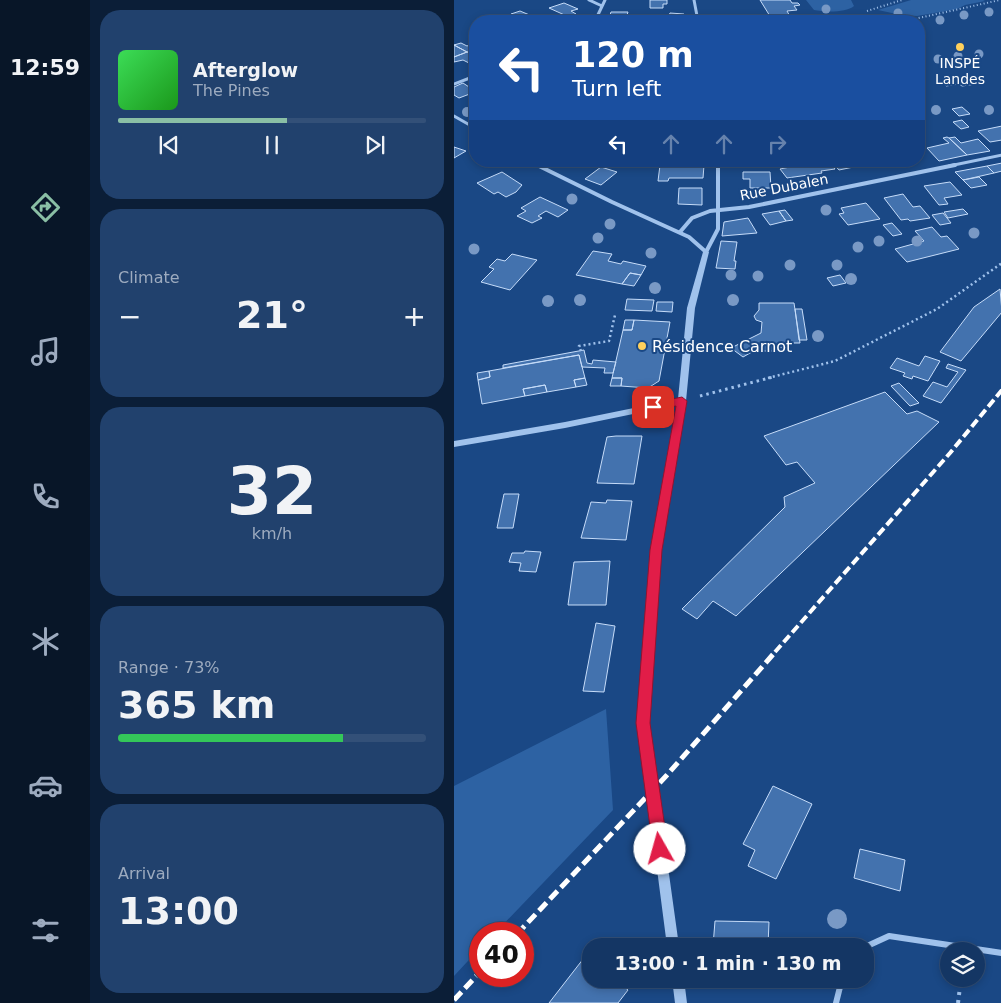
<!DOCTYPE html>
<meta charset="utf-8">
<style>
:root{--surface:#143664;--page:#21416d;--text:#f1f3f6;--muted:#9dabbf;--line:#335078;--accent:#8abfa5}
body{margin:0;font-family:"DejaVu Sans",sans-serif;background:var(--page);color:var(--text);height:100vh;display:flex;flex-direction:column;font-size:19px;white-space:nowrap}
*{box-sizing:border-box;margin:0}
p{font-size:16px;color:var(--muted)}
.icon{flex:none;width:28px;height:28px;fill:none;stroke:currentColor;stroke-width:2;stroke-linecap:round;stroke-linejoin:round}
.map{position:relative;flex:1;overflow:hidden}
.side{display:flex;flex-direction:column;gap:10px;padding:10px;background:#0b1e37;width:364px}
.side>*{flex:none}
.guide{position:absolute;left:15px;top:15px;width:456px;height:152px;border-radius:20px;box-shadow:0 2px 8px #0003,0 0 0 1px var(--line);background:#1a4fa0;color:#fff;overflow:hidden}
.fabs{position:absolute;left:486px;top:942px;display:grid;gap:10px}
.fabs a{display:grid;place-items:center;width:45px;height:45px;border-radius:50%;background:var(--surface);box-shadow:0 2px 8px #0003,0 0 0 1px var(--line);font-size:25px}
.speed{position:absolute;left:15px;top:922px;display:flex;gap:10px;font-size:25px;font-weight:700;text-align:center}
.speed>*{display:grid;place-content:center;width:65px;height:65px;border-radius:50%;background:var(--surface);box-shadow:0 2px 8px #0003,0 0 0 1px var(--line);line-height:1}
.speed .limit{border:8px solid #d22;background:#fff;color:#111}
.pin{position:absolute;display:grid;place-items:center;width:42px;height:42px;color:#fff;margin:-21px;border-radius:10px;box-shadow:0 2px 8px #0006}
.me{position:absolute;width:55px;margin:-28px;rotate:353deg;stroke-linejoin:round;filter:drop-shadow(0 0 4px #0008)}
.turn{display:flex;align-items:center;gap:18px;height:105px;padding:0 20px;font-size:22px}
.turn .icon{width:65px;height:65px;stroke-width:2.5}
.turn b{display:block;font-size:35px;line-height:42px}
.lanes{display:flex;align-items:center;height:48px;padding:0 20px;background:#0003;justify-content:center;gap:25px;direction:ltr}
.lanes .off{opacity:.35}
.big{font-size:38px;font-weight:800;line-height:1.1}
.side .widget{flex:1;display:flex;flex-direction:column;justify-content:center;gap:8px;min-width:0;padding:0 18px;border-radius:20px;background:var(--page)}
.side .dial{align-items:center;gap:0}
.dial b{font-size:65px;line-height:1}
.song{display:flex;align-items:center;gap:15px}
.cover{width:60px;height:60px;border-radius:8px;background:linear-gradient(135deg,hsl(130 70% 55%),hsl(120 70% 35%))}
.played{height:5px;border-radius:2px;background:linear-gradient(90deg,var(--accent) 55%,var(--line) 55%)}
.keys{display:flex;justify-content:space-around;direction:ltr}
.heat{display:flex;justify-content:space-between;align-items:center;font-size:28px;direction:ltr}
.charge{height:8px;border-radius:4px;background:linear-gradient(90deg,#34c759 73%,var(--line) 0)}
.trip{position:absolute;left:128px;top:938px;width:292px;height:50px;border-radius:20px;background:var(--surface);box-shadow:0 2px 8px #0003,0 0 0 1px var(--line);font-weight:800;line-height:50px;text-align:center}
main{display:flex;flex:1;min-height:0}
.tabs{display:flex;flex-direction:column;width:90px;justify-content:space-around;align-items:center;background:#081628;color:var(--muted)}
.tabs .icon{width:35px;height:35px}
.tabs .on{color:var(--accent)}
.tabs b{font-size:22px;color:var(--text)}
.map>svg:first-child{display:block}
.green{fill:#2d62a3}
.building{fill:#4372ae;stroke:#c6dcf9}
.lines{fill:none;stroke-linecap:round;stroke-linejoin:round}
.path-far3{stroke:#a0c2ec;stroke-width:2;stroke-dasharray:1 2.5;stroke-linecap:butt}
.path-far2{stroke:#a0c2ec;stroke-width:2.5;stroke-dasharray:2 3;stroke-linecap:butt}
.path-far1{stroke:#a0c2ec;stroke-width:3;stroke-dasharray:2.5 4;stroke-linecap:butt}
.path{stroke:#a0c2ec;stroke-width:4;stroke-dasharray:3 5;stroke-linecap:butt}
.minor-far2{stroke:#a0c2ec;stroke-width:3}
.minor-far1{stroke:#a0c2ec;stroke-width:4}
.minor{stroke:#a0c2ec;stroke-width:6}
.tertiary{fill:#a0c2ec;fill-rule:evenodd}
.rail-far1{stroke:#fff;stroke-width:4;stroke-dasharray:9 4;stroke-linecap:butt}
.rail{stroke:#fff;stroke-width:5;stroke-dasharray:11 5;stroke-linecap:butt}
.tree{fill:#7999c5}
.route{fill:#e11d48;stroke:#92132f}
.poi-dot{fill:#fed05c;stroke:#1a4885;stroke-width:2}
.labels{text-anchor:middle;stroke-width:4;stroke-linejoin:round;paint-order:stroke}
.far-poi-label{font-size:14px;fill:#fff;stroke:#1a4885}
.far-street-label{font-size:14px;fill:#fff;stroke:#1a4885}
.poi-label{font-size:16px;fill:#fff;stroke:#1a4885;text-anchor:start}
</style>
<main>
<nav class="tabs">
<b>12:59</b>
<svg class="icon on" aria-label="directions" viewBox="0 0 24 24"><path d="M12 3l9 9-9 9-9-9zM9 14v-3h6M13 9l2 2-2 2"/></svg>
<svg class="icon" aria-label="music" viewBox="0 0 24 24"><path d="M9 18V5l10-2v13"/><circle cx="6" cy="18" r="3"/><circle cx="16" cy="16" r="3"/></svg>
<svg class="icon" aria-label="phone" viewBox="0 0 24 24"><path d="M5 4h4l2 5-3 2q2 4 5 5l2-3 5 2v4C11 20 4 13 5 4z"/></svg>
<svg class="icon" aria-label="climate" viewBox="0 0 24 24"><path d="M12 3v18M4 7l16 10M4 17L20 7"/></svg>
<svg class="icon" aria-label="car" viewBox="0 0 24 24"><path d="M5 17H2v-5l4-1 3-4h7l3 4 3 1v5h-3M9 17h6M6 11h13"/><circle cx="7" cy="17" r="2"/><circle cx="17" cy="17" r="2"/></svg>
<svg class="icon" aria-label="filters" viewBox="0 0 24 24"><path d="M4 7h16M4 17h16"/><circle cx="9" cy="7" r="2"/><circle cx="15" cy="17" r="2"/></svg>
</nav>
<section class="side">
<div class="widget">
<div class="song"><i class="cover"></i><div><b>Afterglow</b><p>The Pines</p></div></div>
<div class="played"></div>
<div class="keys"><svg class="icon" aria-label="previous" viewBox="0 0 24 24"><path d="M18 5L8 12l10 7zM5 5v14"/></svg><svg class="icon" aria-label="pause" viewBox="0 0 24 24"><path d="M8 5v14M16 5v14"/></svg><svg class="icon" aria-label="next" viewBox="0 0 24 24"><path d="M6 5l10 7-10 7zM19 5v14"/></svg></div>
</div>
<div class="widget"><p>Climate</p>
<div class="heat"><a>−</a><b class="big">21°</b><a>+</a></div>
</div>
<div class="widget dial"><b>32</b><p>km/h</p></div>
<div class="widget"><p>Range · 73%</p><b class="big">365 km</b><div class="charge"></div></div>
<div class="widget"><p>Arrival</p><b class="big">13:00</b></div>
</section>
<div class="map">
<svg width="548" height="1003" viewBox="0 0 548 1003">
<rect width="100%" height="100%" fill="#1a4885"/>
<!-- green -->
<path class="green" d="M 352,0 L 397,0 L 400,6 C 392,13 370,12 360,10 Z
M 457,0 L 529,0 L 531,1 L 511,5 L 503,9 L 463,16 L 447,15 L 424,10 Z
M 152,709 L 159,810 L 40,934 L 26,934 L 26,948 L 0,976 L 0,786 Z"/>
<!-- building -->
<path class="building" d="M 196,0 L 213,0 L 213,4 L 209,4 L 209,8 L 196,8 Z
M 306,0 L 336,0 L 338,3 L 344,3 L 346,5 L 340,6 L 343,10 L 333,11 L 338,20 L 353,18 L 355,21 L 319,21 Z
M 110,3 L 124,9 L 117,11 L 122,14 L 115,17 L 95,8 Z
M 66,11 L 78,16 L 69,20 L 57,14 Z
M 157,12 L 174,12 L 172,18 L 156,15 Z
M 216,13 L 230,14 L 229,16 L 235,16 L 236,21 L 214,21 L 215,19 L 210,18 L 211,15 L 215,15 Z
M 7,43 L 13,46 L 21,43 L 21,49 L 13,52 L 0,45 Z
M 0,45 L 13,52 L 0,57 Z
M 13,52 L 21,57 L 21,61 L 15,63 L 9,60 L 0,62 L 0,57 Z
M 516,79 L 522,84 L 508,86 L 505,84 L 492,86 L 489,83 Z
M 9,83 L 18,89 L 21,87 L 21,92 L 5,98 L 0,95 L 0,87 Z
M 508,107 L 516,114 L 505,116 L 498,109 Z
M 508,120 L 515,127 L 507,129 L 499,122 Z
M 548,126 L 548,140 L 536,142 L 524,131 Z
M 493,137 L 495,138 L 513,155 L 485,161 L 473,148 L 495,143 L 489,138 Z
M 501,137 L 507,143 L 524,139 L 536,151 L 513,155 L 495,138 Z
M 0,147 L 12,151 L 0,158 Z
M 366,161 L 375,161 L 381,169 L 367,171 L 368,173 L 333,178 L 326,169 Z
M 377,161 L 412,161 L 414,164 L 385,170 Z
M 548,163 L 548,171 L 540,173 L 533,166 Z
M 206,165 L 250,165 L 249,178 L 215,178 L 214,181 L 204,181 Z
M 533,166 L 540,173 L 509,180 L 501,172 Z
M 147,167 L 163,172 L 147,185 L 131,179 Z
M 48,172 L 68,185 L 62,192 L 52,197 L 44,192 L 40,194 L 23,183 Z
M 289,172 L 316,172 L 317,188 L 296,188 L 296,179 L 289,179 Z
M 525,177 L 533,185 L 517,188 L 509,180 Z
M 496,182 L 508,195 L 490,198 L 494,204 L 485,205 L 470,186 Z
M 225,188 L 248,188 L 248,205 L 224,204 Z
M 449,194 L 459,207 L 466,206 L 476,218 L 456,221 L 454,219 L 447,220 L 430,198 Z
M 86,197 L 114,210 L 104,217 L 92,211 L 84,216 L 88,218 L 78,223 L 63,216 L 72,211 L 67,208 Z
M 412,203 L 426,219 L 394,225 L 385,214 L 390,213 L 387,208 Z
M 509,209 L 514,214 L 494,218 L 490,212 Z
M 331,210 L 339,220 L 332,221 L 325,211 Z
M 325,211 L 332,221 L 316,225 L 308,214 Z
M 489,213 L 497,223 L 486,225 L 478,215 Z
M 294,218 L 303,233 L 268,236 L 270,222 Z
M 438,223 L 448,234 L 439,236 L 429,225 Z
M 478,227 L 487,237 L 493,236 L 505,249 L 453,262 L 441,249 L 470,241 L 461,231 Z
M 267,241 L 283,242 L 280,261 L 282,261 L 281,269 L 262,268 Z
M 139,251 L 158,254 L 154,261 L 167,264 L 169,261 L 192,266 L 187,275 L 176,273 L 168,284 L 122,275 Z
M 58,254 L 83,260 L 56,290 L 27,282 L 40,269 L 35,267 L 43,259 L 51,261 Z
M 176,273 L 187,275 L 180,286 L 168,284 Z
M 386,275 L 392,283 L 379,286 L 373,278 Z
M 546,289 L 548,312 L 507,361 L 486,352 L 520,307 Z
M 173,299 L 200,300 L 198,311 L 171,310 Z
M 203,302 L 219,302 L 218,312 L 202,311 Z
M 305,303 L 340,303 L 346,343 L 331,343 L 331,348 L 320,347 L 321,351 L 308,351 L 305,348 L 289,357 L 277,348 L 307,333 L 308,322 L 302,320 L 300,316 L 305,310 Z
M 341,309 L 348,309 L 353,340 L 345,340 Z
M 171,320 L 180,320 L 178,330 L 169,330 Z
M 180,320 L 216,322 L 205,381 L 194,388 L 167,386 L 168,378 L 158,378 L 169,330 L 178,330 Z
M 130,350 L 133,363 L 138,364 L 139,360 L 162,362 L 159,373 L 150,373 L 151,368 L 128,367 L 125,355 L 49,368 L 49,365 Z
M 125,355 L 131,378 L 120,380 L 122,387 L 93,392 L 91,385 L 69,389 L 71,396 L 28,404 L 24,380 L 36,377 L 35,371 Z
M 471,356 L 486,361 L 474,381 L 459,376 L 458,379 L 449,376 L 451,373 L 436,368 L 443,358 L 465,366 Z
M 494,364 L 512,370 L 487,403 L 469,396 L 479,382 L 493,387 L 504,372 L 492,368 Z
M 35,371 L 36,377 L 24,380 L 23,373 Z
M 131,378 L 133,385 L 122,387 L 120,380 Z
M 158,378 L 168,378 L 167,386 L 156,386 Z
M 445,383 L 465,403 L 456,406 L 437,386 Z
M 91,385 L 93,392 L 71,396 L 69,389 Z
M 431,392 L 453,414 L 463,411 L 485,422 L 282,616 L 259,601 L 243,619 L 228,609 L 331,507 L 330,497 L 361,483 L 343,462 L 332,465 L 310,436 Z
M 162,436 L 188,436 L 180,484 L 143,483 L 153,437 Z
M 50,494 L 65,494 L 59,528 L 43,528 Z
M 153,500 L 178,501 L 172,540 L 127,538 L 137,502 L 152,503 Z
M 71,551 L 87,552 L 82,572 L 65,571 L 67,563 L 55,562 L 58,553 L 70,553 Z
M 156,561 L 152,605 L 114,605 L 120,562 Z
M 142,623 L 161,626 L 150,692 L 129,691 Z
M 319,786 L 358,804 L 322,879 L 294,866 L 301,850 L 289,844 Z
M 406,849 L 451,860 L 446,891 L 400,878 Z
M 261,921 L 315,922 L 314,946 L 259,946 Z
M 133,954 L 136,957 L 136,979 L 161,979 L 174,990 L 164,1003 L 95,1003 Z"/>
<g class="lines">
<!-- path-far3 -->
<path class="path-far3" d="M 413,11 L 448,0
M 451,21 L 546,0"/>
<!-- path-far2 -->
<path class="path-far2" d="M 127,351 L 125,346 L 155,341 L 161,315
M 314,378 L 381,361 L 483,309 L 548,263"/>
<!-- path-far1 -->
<path class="path-far1" d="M 246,396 L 319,377"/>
<!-- path -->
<path class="path" d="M 504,1003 L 507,979"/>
<!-- minor-far2 -->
<path class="minor-far2" d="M 135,0 L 148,6
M 240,0 L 244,21
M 141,21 L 151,0
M 0,84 L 21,76
M 0,116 L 21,128
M 76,161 L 86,166
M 264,161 L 264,166
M 495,166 L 548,155"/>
<!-- minor-far1 -->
<path class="minor-far1" d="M 83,165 L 158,202 L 235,237 L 252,252 L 264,229 L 264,165
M 226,232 L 238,218 L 256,211 L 295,207 L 501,165"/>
<!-- minor -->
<path class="minor" d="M 411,947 L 435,936 L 548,953
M 382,1003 L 388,979"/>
<!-- tertiary -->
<path class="tertiary" d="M 252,250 L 255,252 L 241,308 L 232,401 L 207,550 L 194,723 L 225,946 L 213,946 L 184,723 L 197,550 L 223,405 L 111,428 L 0,447 L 0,441 L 111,422 L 224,399 L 233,308 L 249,252 Z
M 218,979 L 230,979 L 233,1003 L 221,1003 Z"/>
<!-- rail-far1 -->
<path class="rail-far1" d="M 321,652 L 496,453 L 548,390"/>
<!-- rail -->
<path class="rail" d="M 63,934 L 213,775 L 322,651
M 0,1000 L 26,972"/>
</g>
<!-- trees -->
<g class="tree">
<circle cx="372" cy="9" r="4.5"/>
<circle cx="535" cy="12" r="4.5"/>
<circle cx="444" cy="13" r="4.5"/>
<circle cx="510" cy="15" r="4.5"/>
<circle cx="486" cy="20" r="4.5"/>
<circle cx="525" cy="54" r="4.5"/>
<circle cx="504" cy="56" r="4.5"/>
<circle cx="484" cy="59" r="4.5"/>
<circle cx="482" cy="110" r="5"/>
<circle cx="535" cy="110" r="5"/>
<circle cx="13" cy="112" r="5"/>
<circle cx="118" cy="199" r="5.5"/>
<circle cx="372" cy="210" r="5.5"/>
<circle cx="156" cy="224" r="5.5"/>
<circle cx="520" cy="233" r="5.5"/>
<circle cx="144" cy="238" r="5.5"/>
<circle cx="425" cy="241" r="5.5"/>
<circle cx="463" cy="241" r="5.5"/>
<circle cx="404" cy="247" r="5.5"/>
<circle cx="20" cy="249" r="5.5"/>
<circle cx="197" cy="253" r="5.5"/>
<circle cx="336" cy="265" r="5.5"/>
<circle cx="383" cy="265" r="5.5"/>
<circle cx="277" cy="275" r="5.5"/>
<circle cx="304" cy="276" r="5.5"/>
<circle cx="397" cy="279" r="6"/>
<circle cx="201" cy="288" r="6"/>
<circle cx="126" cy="300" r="6"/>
<circle cx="279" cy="300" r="6"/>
<circle cx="94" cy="301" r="6"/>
<circle cx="364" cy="336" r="6"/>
<circle cx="383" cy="919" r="10"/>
</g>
<!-- route -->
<path class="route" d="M 228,397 L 233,401 L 208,550 L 196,723 L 214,849 L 212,854 L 206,857 L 201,854 L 199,849 L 182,723 L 196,550 L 222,406 L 199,410 L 194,407 L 199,403 Z"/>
<!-- markers -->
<g class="poi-dot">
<circle cx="506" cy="47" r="5"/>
<circle cx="188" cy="346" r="5"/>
</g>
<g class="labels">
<!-- far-poi labels -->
<g class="far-poi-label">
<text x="506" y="68">INSPÉ<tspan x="506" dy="16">Landes</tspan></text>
</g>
<!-- far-street labels -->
<g class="far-street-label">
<text transform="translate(330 187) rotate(-11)" y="5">Rue Dubalen</text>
</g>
<!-- poi labels -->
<g class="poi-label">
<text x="198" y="352">Résidence Carnot</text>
</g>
</g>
</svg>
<div class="fabs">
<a><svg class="icon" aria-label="layers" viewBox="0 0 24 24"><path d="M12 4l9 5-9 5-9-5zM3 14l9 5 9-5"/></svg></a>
</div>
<div class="speed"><div class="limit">40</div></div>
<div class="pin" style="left:199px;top:407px;background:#d93025"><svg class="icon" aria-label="arrive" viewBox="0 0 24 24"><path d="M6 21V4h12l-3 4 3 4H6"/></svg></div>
<svg class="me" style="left:206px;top:849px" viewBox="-20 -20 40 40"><circle r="19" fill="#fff"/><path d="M0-13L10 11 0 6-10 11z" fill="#e11d48"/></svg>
<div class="trip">13:00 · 1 min · 130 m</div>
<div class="guide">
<div class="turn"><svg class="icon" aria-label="left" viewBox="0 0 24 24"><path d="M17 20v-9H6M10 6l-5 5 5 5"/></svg><div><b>120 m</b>Turn left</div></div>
<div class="lanes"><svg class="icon" aria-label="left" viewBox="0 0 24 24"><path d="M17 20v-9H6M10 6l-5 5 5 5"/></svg><svg class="icon off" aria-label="ahead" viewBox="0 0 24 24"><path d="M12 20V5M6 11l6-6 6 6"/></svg><svg class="icon off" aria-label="ahead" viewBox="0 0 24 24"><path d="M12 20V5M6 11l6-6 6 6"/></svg><svg class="icon off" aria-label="right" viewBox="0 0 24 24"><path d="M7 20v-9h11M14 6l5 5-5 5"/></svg></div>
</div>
</div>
</main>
